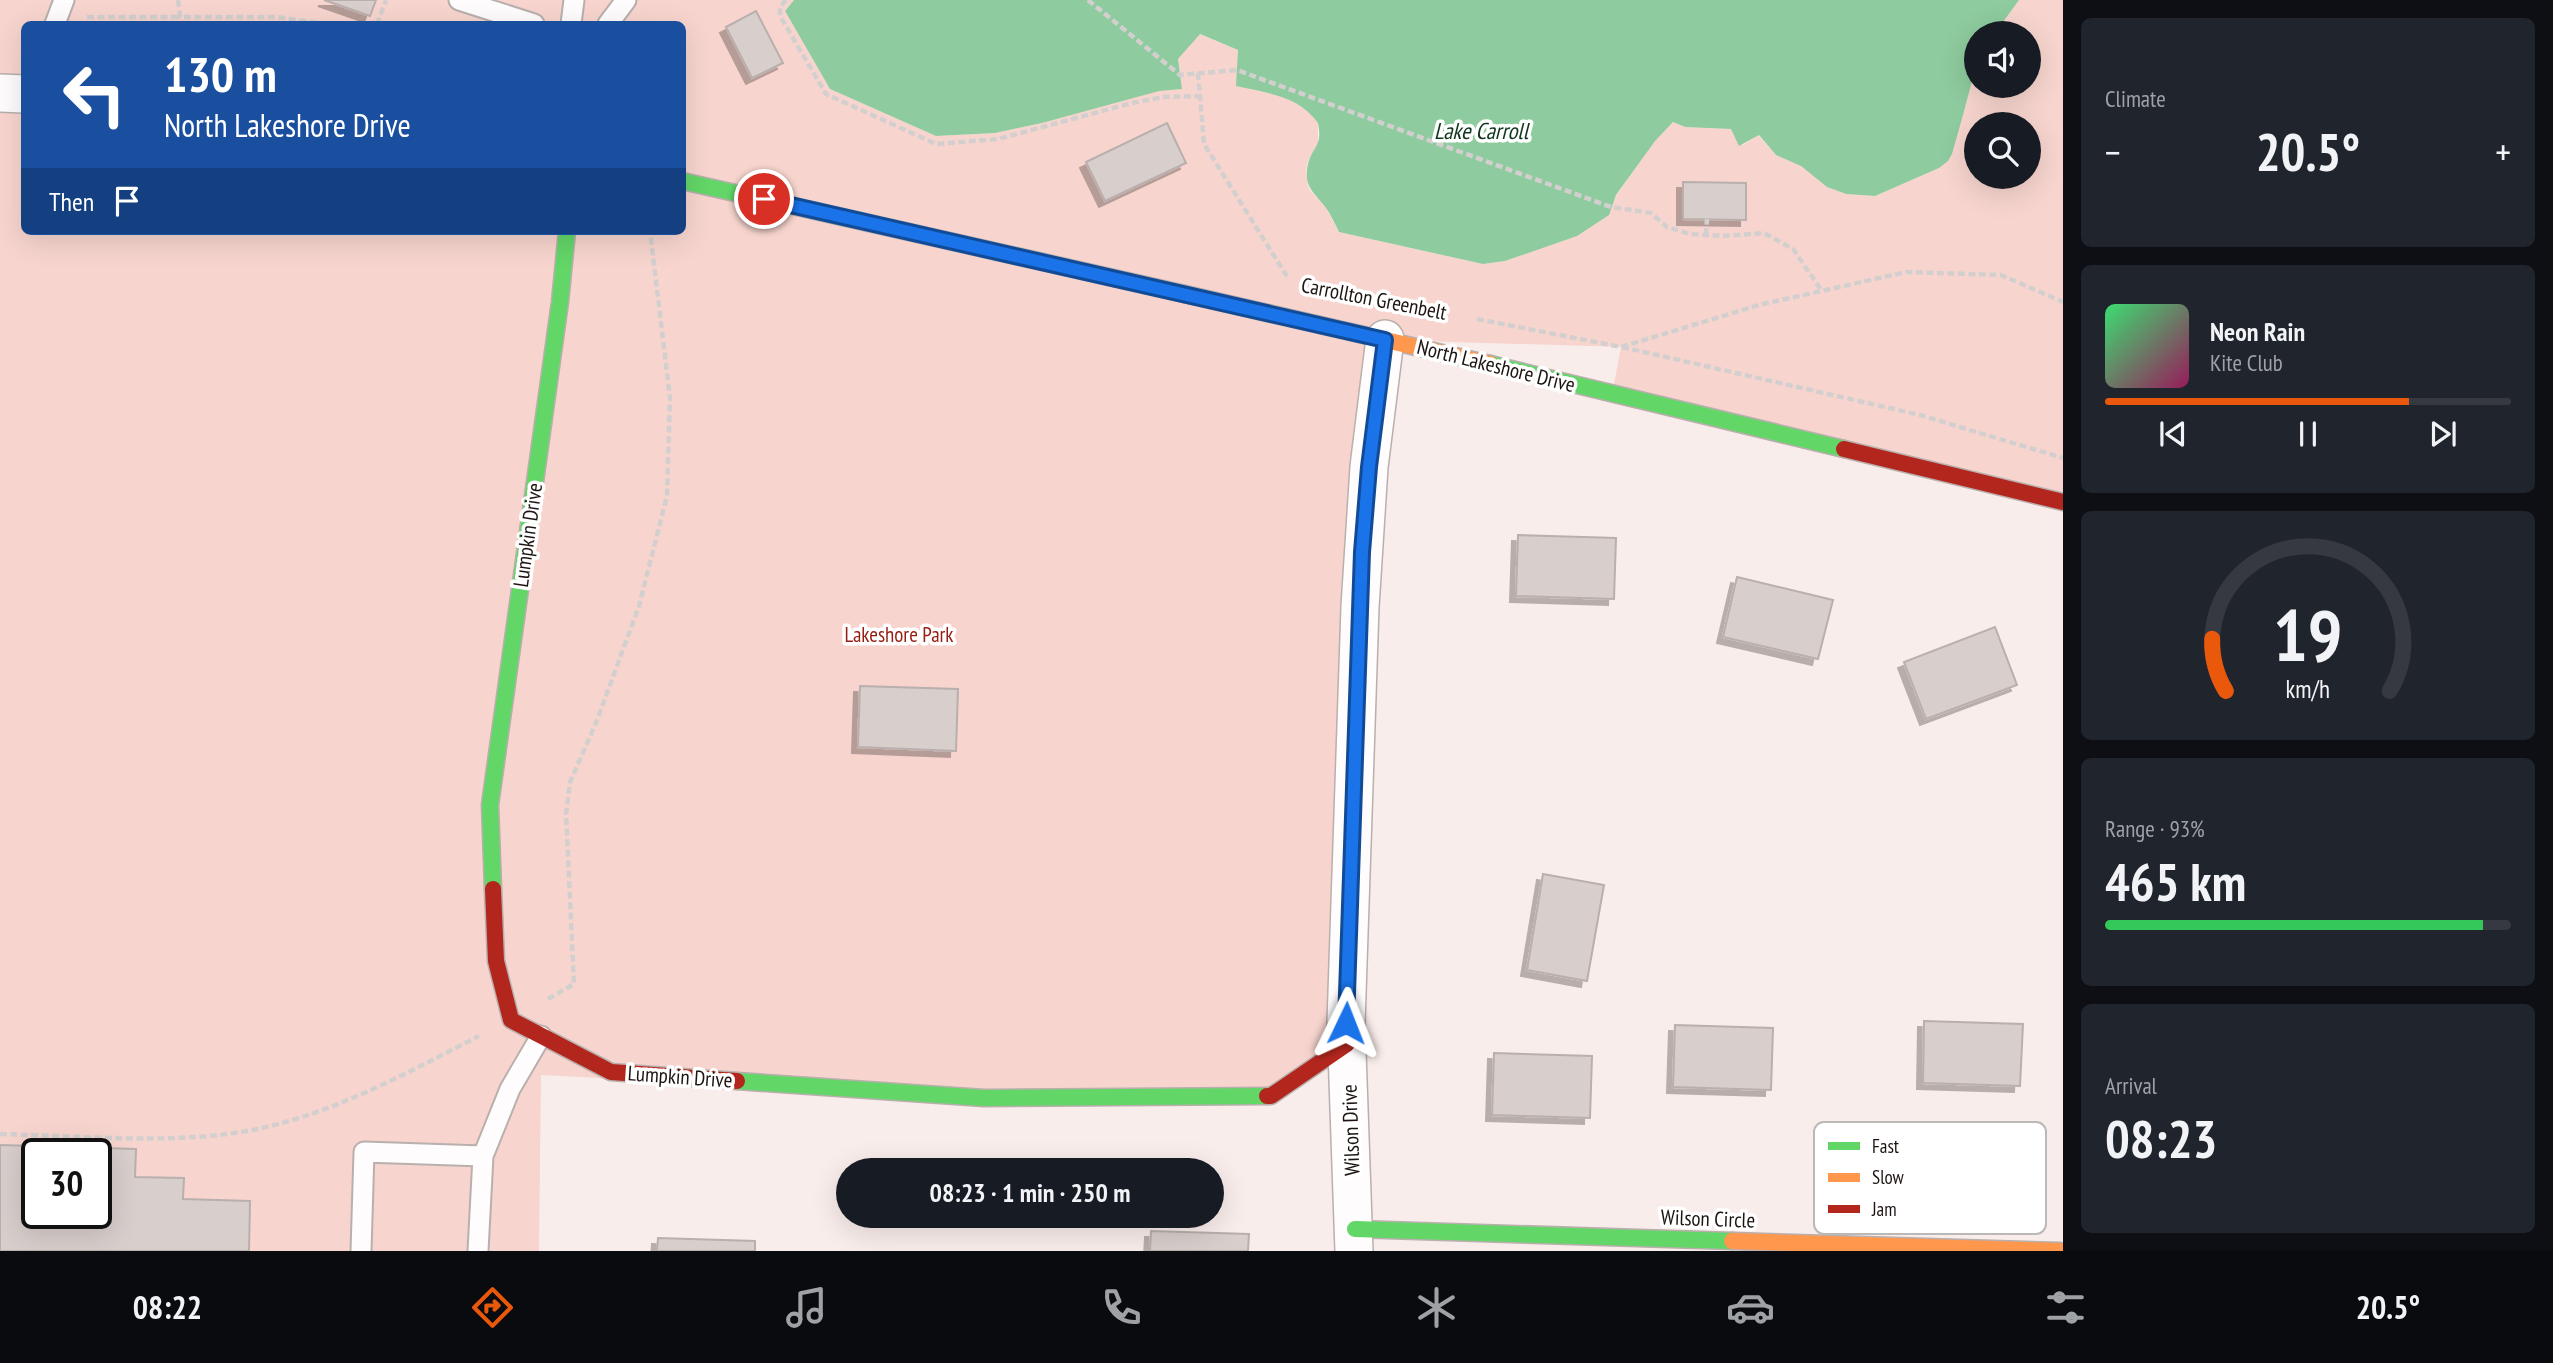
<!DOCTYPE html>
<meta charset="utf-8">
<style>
:root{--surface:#171b24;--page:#20242c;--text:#f1f3f6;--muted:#9ea1a6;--line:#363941;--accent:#ea580c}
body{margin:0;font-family:"PT Sans Narrow",sans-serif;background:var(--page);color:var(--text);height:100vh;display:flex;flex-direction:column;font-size:26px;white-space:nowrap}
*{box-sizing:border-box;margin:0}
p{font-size:23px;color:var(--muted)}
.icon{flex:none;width:38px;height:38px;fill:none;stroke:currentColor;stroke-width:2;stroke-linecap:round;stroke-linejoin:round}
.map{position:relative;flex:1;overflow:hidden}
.drawer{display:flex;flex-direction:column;gap:18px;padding:18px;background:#0d0f14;width:490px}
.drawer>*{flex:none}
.hud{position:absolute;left:21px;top:21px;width:665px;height:214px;border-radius:10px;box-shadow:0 7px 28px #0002;background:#1a4fa0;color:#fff;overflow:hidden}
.fabs{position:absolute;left:1964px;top:21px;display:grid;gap:14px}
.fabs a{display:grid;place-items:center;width:77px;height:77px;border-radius:50%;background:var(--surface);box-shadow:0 7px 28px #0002;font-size:35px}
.speed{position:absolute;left:21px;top:1138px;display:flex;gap:14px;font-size:35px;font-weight:700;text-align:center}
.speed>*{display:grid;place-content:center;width:91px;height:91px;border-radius:50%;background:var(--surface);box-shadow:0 7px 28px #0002;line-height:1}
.speed .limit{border:4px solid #111;border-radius:10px;background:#fff;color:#111}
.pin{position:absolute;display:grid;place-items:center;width:60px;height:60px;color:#fff;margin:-30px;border:4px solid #fff;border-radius:50%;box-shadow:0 2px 7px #0007}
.me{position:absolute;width:77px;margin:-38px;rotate:2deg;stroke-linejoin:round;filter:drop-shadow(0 0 5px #0008)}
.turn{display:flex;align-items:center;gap:24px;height:147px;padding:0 28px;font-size:32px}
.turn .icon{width:91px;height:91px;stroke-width:2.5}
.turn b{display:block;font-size:49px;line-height:60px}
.then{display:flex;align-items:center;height:66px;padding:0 28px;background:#0003;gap:14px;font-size:26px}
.big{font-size:52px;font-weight:700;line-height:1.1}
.drawer .tile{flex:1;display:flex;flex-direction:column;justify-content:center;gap:10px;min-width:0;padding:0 24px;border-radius:10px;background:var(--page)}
.drawer .dial{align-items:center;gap:0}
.dial svg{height:182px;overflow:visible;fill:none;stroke:var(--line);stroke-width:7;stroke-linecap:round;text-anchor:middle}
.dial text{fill:var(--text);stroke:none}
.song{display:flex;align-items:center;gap:21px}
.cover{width:84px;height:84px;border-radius:10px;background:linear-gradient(135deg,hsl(140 70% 55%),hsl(330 70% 35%))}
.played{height:7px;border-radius:4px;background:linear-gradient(90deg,var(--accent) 75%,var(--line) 75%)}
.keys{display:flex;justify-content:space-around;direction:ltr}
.heat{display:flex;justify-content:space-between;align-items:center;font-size:38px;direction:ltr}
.charge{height:10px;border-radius:5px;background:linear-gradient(90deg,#34c759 93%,var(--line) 0)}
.trip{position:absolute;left:836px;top:1158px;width:388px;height:70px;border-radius:35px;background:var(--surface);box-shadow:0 7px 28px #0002;font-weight:700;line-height:70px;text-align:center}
.menu{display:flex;height:112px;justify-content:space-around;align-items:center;background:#090b0e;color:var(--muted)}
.menu .icon{width:49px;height:49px}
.menu .selected{color:var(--accent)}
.menu b{font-size:32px;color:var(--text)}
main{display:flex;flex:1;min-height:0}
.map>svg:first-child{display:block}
.green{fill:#f7d5ce;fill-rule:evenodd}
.water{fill:#8ecb9e}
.building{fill:#d8cecc;stroke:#b9afad;stroke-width:2;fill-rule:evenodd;filter:url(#shadow)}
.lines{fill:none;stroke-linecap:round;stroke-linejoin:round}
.lane-casing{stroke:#b9afad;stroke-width:23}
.street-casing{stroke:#b9afad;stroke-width:40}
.fast-casing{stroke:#b9afad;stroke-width:19}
.slow-casing{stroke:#b9afad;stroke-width:19}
.jam-casing{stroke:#b9afad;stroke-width:19}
.path{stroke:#d4cfcf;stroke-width:4.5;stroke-dasharray:7 3.5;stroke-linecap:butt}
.lane{stroke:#fefcfc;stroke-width:19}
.street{stroke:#fefcfc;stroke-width:37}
.fast{stroke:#63d668;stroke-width:16}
.slow{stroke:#ff974d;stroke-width:16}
.jam{stroke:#b3261e;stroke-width:16}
.route-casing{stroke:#114b97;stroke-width:18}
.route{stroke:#1a73e8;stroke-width:12}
.labels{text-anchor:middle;stroke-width:7;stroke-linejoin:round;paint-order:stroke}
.street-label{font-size:21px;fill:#1d1412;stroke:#fff}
.park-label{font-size:21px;fill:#971d12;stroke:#fff}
.water-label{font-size:23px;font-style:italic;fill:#10371d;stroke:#fff}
.key{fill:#fff;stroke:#bbb8b8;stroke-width:2}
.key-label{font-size:19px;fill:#1d1412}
</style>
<main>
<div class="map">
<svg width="2063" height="1251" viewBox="0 0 2063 1251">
<defs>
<filter id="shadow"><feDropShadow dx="-6" dy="6" stdDeviation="0" flood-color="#0004"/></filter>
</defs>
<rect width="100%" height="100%" fill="#f9edeb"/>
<!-- green -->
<path class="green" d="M 0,0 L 794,0 L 785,11 L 830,89 L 936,136 L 995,133 L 1042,123 L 1159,90 L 1182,89 L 1178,59 L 1199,34 L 1238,50 L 1237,86 C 1266,93 1298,95 1318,123 L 1318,144 L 1308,160 L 1306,173 L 1309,189 L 1326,208 L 1339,232 L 1483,264 L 1505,261 L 1576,236 L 1608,215 L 1616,196 L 1655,140 L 1673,122 L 1685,127 L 1731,129 L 1743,145 L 1758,135 L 1776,155 L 1801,166 L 1827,187 L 1846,194 L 1875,196 L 1939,168 L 1952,154 L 1976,66 L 1976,86 L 2028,86 L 2028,33 L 1995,33 L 2019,0 L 2063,0 L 2063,502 L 1612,394 L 1621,347 L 1385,340 L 1347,1044 L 1271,1096 L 984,1098 L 541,1075 L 539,1251 L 0,1251 ZM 24,24 L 682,24 L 682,231 L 24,231 ZM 1976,124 L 2028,124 L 2028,177 L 1976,177 ZM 37,1153 L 96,1153 L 96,1213 L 37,1213 Z"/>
<!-- water -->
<path class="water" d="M 794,0 L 2019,0 L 1995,33 L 1976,33 L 1976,66 L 1963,115 L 1952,154 L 1948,161 L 1939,168 L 1875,196 L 1846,194 L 1827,187 L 1801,166 L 1776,155 L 1759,135 L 1739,146 L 1731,129 L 1685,127 L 1673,122 L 1655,141 L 1616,195 L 1609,215 L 1577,236 L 1505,261 L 1483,264 L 1339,232 C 1335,224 1331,215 1326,208 C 1314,192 1303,187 1308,164 C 1312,147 1323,147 1318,123 C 1298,95 1266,93 1236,86 L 1238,50 L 1200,34 L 1178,59 L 1182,89 L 1159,91 L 1042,123 L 995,133 L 936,136 L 830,89 L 785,11 Z"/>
<!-- building -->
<path class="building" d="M 324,0 L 376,0 L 370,16 Z
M 756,11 L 783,63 L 752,78 L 726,27 Z
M 1167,123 L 1186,163 L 1105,201 L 1086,162 Z
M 1683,182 L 1746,183 L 1746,220 L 1683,219 Z
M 1518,535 L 1616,538 L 1614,599 L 1516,596 Z
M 1737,577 L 1833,600 L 1818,659 L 1723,637 Z
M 1995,627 L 2017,685 L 1926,719 L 1904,662 Z
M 860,686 L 958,689 L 956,751 L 858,747 Z
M 1543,874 L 1604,885 L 1587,981 L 1527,970 Z
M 1924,1021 L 2023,1024 L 2020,1086 L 1923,1083 Z
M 1675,1025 L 1773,1028 L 1771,1090 L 1673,1087 Z
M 1494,1053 L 1592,1056 L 1590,1118 L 1492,1115 Z
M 0,1145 L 136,1149 L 135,1177 L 184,1178 L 183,1199 L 250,1201 L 249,1251 L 0,1251 ZM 37,1153 L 96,1153 L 96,1213 L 37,1213 Z
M 1151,1231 L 1249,1234 L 1248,1251 L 1150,1251 Z
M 658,1238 L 755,1241 L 755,1251 L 657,1251 Z"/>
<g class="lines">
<defs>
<path id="lane" d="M 459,0 L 534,24
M 55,24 L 64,0
M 571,24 L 574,0
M 608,24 L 626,0
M 361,1251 L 364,1152 L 483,1156
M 478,1251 L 483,1156 L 510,1089 L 541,1036"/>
<path id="street" d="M 0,93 L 24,94
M 1354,1251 L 1346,1023 L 1360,607 L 1369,467 L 1385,339"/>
<path id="fast" d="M 682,181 L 1185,294
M 1490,364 L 1844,449
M 493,889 L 490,805 L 560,302 L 567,231
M 737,1081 L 984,1098 L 1267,1096
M 1355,1229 L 1732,1241"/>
<path id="slow" d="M 1185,294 L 1490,364
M 1732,1241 L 2060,1251"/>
<path id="jam" d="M 1844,449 L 2063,502
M 493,889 L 496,961 L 511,1020 L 611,1072 L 737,1081
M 1267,1096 L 1271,1096 L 1347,1044"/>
</defs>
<!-- lane casing -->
<use href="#lane" class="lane-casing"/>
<!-- street casing -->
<use href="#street" class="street-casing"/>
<!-- fast casing -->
<use href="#fast" class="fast-casing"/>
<!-- slow casing -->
<use href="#slow" class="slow-casing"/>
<!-- jam casing -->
<use href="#jam" class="jam-casing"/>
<!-- path -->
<path class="path" d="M 178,0 L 180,17 L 276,17 L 325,24
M 786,0 L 780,7 L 780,16 L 826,94 L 936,144 L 998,139 L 1132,103 L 1164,97 L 1200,96
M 1088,0 L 1180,75 L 1237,70 L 1611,207 L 1651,213 L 1667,227 L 1690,234 L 1723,236 L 1764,233 L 1793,249 L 1822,291
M 87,17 L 180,17
M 377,24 L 386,0
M 1198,73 L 1204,144 L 1288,278
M 1706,235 L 1707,219
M 1477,319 L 1621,347 L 1759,305 L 1906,272 L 2001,275 L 2063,302
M 1622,347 L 1920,415 L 2063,458
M 548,999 L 574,984 L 566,814 L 570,782 L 596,723 L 639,606 L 667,496 L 670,398 L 650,231
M 0,1134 C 75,1136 153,1143 228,1134 C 319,1122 399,1077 479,1036"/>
<!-- lane -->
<use href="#lane" class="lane"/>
<!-- street -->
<use href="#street" class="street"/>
<!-- fast -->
<use href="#fast" class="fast"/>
<!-- slow -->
<use href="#slow" class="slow"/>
<!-- jam -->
<use href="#jam" class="jam"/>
</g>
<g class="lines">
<defs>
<path id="route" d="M 764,199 L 1385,340 L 1369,467 L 1362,552 L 1346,1023"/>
</defs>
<!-- route casing -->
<use href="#route" class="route-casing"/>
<!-- route -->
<use href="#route" class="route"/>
</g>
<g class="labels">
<!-- street labels -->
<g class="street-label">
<text transform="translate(1374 299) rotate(11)" y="7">Carrollton Greenbelt</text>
<text transform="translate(1496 366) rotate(14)" y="7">North Lakeshore Drive</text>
<text transform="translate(528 535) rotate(-82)" y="7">Lumpkin Drive</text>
<text transform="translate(680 1077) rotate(4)" y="7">Lumpkin Drive</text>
<text transform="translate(1351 1130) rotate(-92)" y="7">Wilson Drive</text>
<text transform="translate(1708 1219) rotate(2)" y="7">Wilson Circle</text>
</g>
<!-- park labels -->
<g class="park-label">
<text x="899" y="642">Lakeshore Park</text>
</g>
<!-- water labels -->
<g class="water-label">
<text x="1481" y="139">Lake Carroll</text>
</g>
</g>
<!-- legend -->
<rect x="1814" y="1122" width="232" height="112" rx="10" class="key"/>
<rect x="1828" y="1142" width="32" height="8" fill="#63d668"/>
<rect x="1828" y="1173" width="32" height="9" fill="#ff974d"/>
<rect x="1828" y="1205" width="32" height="8" fill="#b3261e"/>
<g class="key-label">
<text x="1872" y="1153">Fast</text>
<text x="1872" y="1184">Slow</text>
<text x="1872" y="1216">Jam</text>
</g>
</svg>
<div class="fabs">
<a><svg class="icon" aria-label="sound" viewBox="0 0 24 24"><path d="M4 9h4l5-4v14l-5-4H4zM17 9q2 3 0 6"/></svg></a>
<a><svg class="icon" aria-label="search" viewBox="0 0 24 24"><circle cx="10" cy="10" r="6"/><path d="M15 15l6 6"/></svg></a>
</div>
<div class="speed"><div class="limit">30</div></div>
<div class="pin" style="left:764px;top:199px;background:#d93025"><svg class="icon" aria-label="arrive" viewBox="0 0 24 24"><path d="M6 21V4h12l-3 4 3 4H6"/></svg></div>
<svg class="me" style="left:1346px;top:1023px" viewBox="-20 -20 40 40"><path d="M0-17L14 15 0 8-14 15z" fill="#1a73e8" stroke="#fff" stroke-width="4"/></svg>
<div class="trip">08:23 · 1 min · 250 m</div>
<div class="hud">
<div class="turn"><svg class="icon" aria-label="left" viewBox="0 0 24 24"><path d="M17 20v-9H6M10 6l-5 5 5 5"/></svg><div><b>130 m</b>North Lakeshore Drive</div></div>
<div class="then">Then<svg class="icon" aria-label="arrive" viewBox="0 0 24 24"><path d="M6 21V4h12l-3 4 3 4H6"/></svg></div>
</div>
</div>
<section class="drawer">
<div class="tile"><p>Climate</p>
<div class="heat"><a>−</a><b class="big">20.5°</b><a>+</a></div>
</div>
<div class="tile">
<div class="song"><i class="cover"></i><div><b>Neon Rain</b><p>Kite Club</p></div></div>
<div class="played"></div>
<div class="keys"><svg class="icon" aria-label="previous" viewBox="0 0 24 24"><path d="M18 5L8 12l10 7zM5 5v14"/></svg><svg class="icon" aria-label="pause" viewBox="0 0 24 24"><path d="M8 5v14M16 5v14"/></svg><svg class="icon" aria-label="next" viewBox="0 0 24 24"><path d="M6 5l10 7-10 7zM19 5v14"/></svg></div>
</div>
<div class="tile dial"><svg viewBox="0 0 100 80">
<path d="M14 69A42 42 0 1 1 86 69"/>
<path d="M14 69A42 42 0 0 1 8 46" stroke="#ea580c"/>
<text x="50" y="56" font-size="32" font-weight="700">19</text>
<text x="50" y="72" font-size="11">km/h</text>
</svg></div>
<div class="tile"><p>Range · 93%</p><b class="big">465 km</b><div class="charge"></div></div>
<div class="tile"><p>Arrival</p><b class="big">08:23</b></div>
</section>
</main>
<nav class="menu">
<b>08:22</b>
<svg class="icon selected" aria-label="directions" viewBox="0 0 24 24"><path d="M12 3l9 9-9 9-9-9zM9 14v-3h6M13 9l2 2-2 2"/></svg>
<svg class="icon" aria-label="music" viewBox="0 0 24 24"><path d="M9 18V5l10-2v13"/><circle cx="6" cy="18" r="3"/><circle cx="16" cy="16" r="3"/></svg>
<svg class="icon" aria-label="phone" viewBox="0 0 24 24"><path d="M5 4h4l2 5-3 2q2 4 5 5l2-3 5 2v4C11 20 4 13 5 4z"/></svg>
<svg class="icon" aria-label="climate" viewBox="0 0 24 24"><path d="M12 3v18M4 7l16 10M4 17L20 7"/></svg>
<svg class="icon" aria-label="car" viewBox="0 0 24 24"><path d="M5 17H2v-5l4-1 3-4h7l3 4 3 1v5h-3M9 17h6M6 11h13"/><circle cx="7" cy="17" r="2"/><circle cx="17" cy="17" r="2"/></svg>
<svg class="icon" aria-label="filters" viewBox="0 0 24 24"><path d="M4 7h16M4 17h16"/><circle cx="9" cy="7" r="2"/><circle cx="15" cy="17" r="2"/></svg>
<b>20.5°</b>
</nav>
